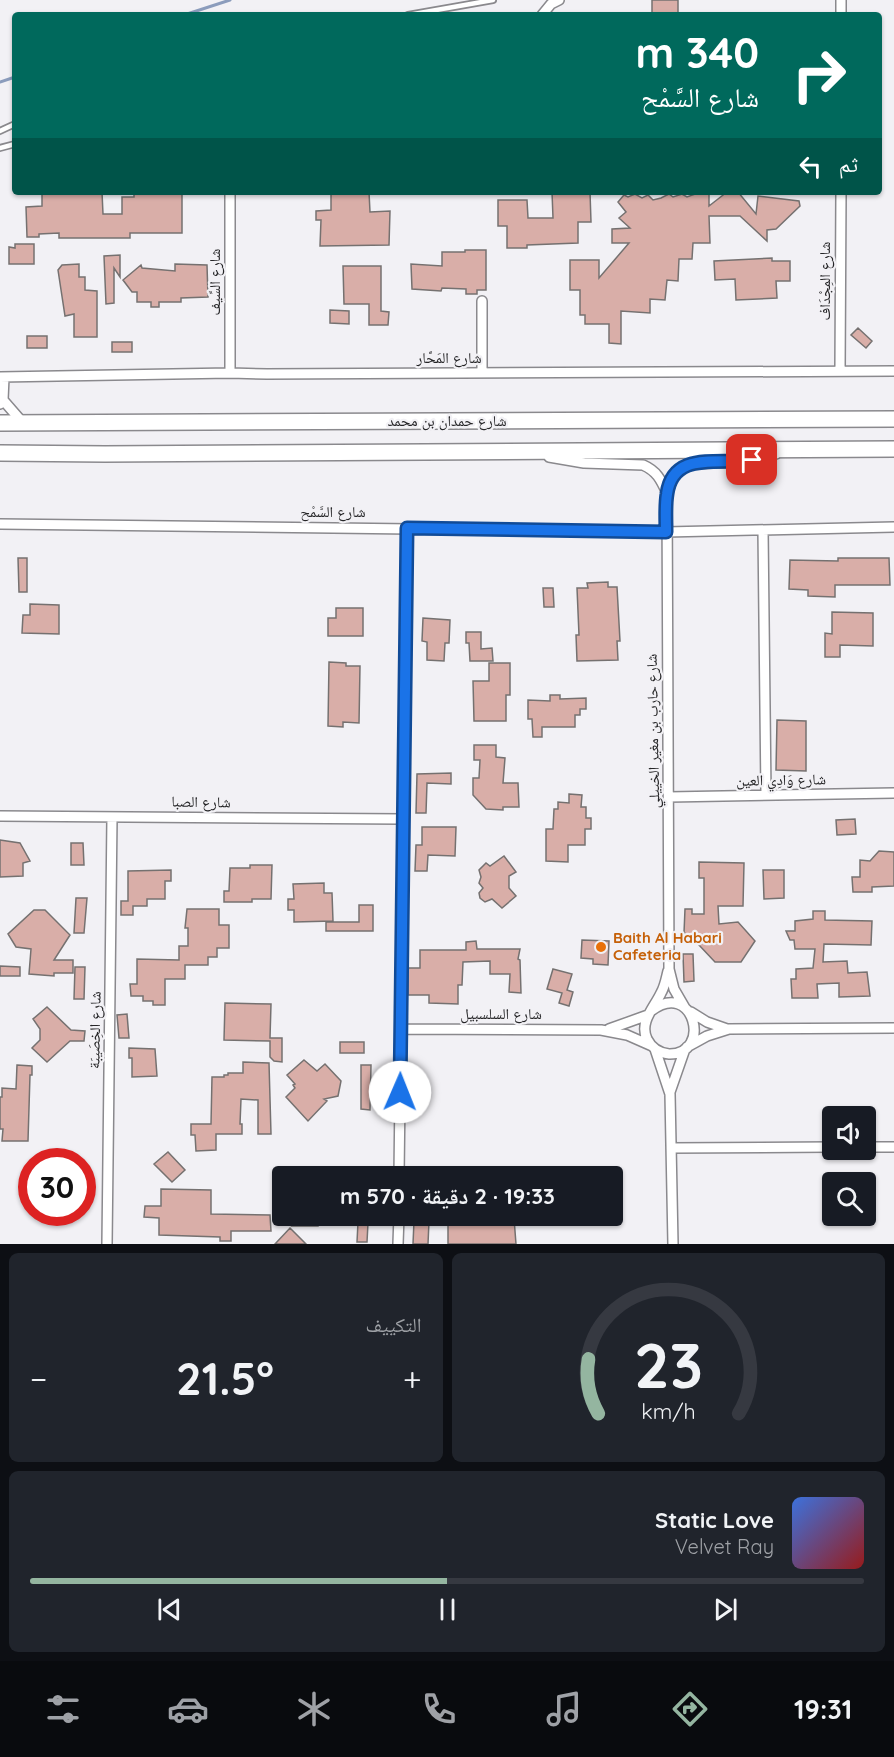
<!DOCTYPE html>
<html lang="ar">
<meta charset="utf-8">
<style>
:root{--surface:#171b24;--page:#20242c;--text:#f1f3f6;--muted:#9ea1a6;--line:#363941;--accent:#94b5a0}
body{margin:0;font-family:Quicksand,"Noto Naskh Arabic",sans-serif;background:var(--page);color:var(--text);direction:rtl;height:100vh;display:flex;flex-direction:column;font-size:22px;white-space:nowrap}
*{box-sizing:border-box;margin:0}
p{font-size:20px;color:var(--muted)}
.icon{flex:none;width:33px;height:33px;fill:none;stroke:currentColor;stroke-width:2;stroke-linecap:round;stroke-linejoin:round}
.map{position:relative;height:1244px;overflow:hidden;direction:ltr}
.details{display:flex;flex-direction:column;gap:9px;padding:9px;background:#0d0f14;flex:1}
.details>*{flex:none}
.guide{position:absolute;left:12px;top:12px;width:870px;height:183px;border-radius:6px;box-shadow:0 2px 4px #0004;direction:rtl;background:#00695c;color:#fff;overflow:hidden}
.tools{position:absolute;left:822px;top:1106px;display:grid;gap:12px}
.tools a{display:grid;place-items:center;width:54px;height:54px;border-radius:6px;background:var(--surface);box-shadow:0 2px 4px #0004;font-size:30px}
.speed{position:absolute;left:18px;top:1148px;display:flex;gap:12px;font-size:30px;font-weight:700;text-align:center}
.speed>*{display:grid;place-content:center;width:78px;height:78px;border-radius:50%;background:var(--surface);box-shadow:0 2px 4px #0004;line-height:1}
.speed .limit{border:9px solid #d22;background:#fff;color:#111}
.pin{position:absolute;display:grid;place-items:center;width:51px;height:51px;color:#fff;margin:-26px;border-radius:12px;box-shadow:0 3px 9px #0006}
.me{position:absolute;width:66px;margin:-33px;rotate:1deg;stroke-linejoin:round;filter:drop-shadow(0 0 4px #0008)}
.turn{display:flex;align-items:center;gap:21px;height:126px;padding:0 24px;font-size:27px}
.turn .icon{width:78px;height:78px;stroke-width:2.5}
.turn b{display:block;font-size:42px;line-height:51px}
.then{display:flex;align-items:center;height:57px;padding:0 24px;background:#0003;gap:12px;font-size:22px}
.big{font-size:45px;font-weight:700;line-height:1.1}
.details .tile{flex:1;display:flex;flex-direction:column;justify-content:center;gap:9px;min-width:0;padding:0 21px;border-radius:9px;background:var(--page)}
.details .dial{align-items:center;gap:0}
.dial svg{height:156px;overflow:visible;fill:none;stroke:var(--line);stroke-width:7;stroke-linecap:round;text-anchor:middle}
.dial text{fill:var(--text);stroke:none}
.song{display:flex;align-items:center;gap:18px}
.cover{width:72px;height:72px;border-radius:9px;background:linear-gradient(135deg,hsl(220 70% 55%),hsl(0 70% 35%))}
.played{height:6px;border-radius:3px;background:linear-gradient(90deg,var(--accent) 50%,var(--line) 50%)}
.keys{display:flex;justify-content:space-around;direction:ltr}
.heat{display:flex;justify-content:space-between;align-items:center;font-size:33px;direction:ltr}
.details .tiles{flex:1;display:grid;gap:9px;grid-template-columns:1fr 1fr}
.tile:last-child{grid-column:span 2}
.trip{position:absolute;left:272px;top:1166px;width:351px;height:60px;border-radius:6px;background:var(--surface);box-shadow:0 2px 4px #0004;font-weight:700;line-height:60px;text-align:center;direction:rtl}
.menu{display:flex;height:96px;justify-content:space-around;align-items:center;background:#090b0e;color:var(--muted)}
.menu .icon{width:42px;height:42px}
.menu .current{color:var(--accent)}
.menu b{font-size:27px;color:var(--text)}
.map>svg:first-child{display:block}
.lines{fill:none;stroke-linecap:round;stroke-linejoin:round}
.stream{stroke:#8b9cbc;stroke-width:3}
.building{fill:#d9aea8;stroke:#757170;stroke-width:1.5}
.lane-casing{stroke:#8a898d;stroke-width:8}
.street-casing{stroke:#8a898d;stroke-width:12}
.primary-casing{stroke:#8a898d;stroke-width:18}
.lane{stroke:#fff;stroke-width:4.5}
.street{stroke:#fff;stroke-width:9}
.primary{stroke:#fff;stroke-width:15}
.route-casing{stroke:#114b97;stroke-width:15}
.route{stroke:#1a73e8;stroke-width:10}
.food-dot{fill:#e8710a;stroke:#f2f1f5;stroke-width:2}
.labels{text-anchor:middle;stroke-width:4.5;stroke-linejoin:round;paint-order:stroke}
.street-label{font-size:15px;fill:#252527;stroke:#f2f1f5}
.food-label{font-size:15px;font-weight:bold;fill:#c56008;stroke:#f2f1f5;text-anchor:start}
</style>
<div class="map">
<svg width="894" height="1244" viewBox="0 0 894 1244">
<rect width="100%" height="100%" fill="#f2f1f5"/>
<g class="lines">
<!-- stream -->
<path class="stream" d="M 184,15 L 230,0
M 0,82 L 15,77"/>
</g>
<!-- building -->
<path class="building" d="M 652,0 L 678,0 L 678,15 L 652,15 Z
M 42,192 L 102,192 L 103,214 L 122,214 L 122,197 L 134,197 L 134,192 L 182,192 L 182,233 L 130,233 L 130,238 L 59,238 L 59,233 L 39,234 L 39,237 L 27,237 L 26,207 L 42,206 Z
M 331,192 L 369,192 L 370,212 L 390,211 L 389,245 L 320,246 L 321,220 L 316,220 L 316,211 L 331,210 Z
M 552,192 L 590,192 L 591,222 L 578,222 L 578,243 L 527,245 L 527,248 L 507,248 L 507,226 L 498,226 L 498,200 L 527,200 L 528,218 L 553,218 Z
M 727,192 L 738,192 L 756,214 L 758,196 L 799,201 L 800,206 L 776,229 L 767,230 L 767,241 L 740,216 L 709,216 L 710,243 L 693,243 L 692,259 L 679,259 L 678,281 L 667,280 L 665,300 L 650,299 L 650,313 L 621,311 L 621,344 L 609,343 L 609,324 L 585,324 L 585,315 L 580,315 L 580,290 L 570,290 L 570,260 L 599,260 L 599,278 L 629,243 L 612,243 L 612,229 L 630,228 L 619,218 L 626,212 L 618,202 L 624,195 L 628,197 L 635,194 L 642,198 L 648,195 L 653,200 L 661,198 L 669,194 L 673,197 L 682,194 L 687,197 L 698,193 L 709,193 L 709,206 Z
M 15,244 L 34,244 L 34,264 L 9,264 L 9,247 L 15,248 Z
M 465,250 L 486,250 L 486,290 L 477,290 L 477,294 L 466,294 L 466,289 L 442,288 L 441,291 L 412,289 L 411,264 L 442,266 L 442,252 L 465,252 Z
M 120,255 L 120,277 L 114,268 L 114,303 L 106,304 L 104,256 Z
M 772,258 L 772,261 L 790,261 L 790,281 L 776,281 L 777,298 L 736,300 L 735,279 L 715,280 L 714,261 Z
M 79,264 L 79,277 L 85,277 L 85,290 L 97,291 L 97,337 L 74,337 L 74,314 L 65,316 L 58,270 L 62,265 Z
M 175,264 L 207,265 L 208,297 L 181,298 L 181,302 L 159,302 L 159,307 L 151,307 L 151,302 L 137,302 L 137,292 L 132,292 L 123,280 L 141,265 L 142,268 L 175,271 Z
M 343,266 L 381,266 L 381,311 L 389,312 L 388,325 L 369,325 L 369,304 L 344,304 Z
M 330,310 L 349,311 L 349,324 L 330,323 Z
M 858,328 L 872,341 L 866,348 L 851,335 Z
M 27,336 L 47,336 L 47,348 L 27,348 Z
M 112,342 L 132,342 L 132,352 L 112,352 Z
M 18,558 L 27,558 L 27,592 L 19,592 Z
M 838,558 L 889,558 L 890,585 L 835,585 L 835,597 L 808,596 L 808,590 L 789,589 L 790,560 L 838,561 Z
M 608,582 L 608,587 L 617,587 L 620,641 L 617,641 L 618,660 L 577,661 L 576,635 L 579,635 L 577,588 L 588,588 L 587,583 Z
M 543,588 L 553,588 L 554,607 L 544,607 Z
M 30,604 L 59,605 L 59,634 L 22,633 L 23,615 L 30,615 Z
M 336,608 L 363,608 L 363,636 L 328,636 L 328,618 L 336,618 Z
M 832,612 L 873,613 L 873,646 L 840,645 L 840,657 L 825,657 L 825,633 L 832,634 Z
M 423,618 L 450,620 L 449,643 L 445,643 L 444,661 L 427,660 L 427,642 L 422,641 Z
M 466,632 L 481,632 L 481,649 L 492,648 L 493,661 L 470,661 L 469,643 L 466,643 Z
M 329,662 L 346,663 L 346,666 L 360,666 L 359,723 L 343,722 L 343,727 L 328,726 Z
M 489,663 L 510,663 L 510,695 L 506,695 L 506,721 L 474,721 L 473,681 L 489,681 Z
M 550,695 L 560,695 L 560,699 L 586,698 L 586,709 L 580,709 L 580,715 L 575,715 L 575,727 L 542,727 L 542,737 L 533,737 L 532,719 L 528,719 L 528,700 L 550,701 Z
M 777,720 L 806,721 L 806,771 L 776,770 Z
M 474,745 L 496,745 L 496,757 L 505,758 L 503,783 L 518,783 L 519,807 L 503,807 L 503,810 L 486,809 L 473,795 L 473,778 L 479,778 L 480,760 L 474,760 Z
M 451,773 L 451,784 L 427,783 L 426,813 L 416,813 L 417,774 Z
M 569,794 L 582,795 L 581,807 L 586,807 L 586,818 L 591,818 L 591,829 L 585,829 L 585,845 L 568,845 L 568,862 L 546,861 L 546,829 L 553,829 L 554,809 L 558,809 L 558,802 L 569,803 Z
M 855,819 L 856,834 L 837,835 L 836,820 Z
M 422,827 L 456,827 L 455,856 L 428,855 L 427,871 L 415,871 L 416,845 L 422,845 Z
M 0,840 L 20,843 L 30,861 L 23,863 L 23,876 L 0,877 Z
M 71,843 L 83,843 L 84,865 L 71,865 Z
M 879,851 L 894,852 L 894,886 L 872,887 L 872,892 L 853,892 L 852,877 L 860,877 L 860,860 L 870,861 Z
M 504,856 L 516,872 L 509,876 L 509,888 L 516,896 L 502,908 L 492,899 L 485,902 L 480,898 L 479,893 L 483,888 L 479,883 L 481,877 L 479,870 L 486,863 L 490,866 Z
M 699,862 L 744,863 L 743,906 L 718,906 L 719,924 L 738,922 L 755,941 L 741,962 L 715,962 L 698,944 L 702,939 L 684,933 L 685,909 L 692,909 L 692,914 L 704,914 L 704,878 L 699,878 Z
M 250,865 L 272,865 L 271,899 L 252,899 L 252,902 L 224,902 L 224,891 L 229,891 L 230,868 L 250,868 Z
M 171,870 L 171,881 L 165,881 L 165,899 L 147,899 L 147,906 L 133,906 L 133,915 L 121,915 L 121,901 L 128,901 L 128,871 Z
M 763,870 L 784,870 L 784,898 L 764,899 Z
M 324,883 L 324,893 L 332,893 L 333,921 L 294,922 L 294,910 L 288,910 L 288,899 L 294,899 L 293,884 Z
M 76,898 L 87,898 L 84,933 L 74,933 Z
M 359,905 L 373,905 L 373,931 L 326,931 L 326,922 L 359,922 Z
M 187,909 L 219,909 L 219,925 L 229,925 L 229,948 L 217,948 L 217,957 L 208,957 L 208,965 L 185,965 L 185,979 L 165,979 L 165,1005 L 153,1005 L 153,1001 L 143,1001 L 143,996 L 131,996 L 130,984 L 137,984 L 137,959 L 179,960 L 179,946 L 188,946 L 188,928 L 185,928 Z
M 34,910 L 45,910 L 70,935 L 54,960 L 73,960 L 73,973 L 54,973 L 54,976 L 29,974 L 31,949 L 16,947 L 8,934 Z
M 813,911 L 825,911 L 825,920 L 872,921 L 871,945 L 824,944 L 823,962 L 847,961 L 848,973 L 867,972 L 870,996 L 839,997 L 839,983 L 817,984 L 818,998 L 792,998 L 791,979 L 796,979 L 796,969 L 813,968 L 815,949 L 795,949 L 794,940 L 790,940 L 786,931 L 795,931 L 795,921 L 813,919 Z
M 582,940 L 609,941 L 608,965 L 593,964 L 593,959 L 581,958 Z
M 476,941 L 477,949 L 520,949 L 518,959 L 520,960 L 521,993 L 509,992 L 510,974 L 490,974 L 490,961 L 463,962 L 462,985 L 458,985 L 458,1004 L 429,1003 L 429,995 L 408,995 L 408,968 L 420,968 L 420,950 L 466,950 L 466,942 Z
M 683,954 L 693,954 L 694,981 L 684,982 Z
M 0,966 L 20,967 L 20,976 L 0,976 Z
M 75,967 L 85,967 L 84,999 L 74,999 Z
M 553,969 L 572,974 L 567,990 L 573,992 L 569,1006 L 559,1003 L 562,993 L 547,989 Z
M 225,1003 L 271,1004 L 270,1038 L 282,1038 L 282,1062 L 274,1061 L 270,1057 L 270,1041 L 224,1040 Z
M 47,1007 L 71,1030 L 85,1031 L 84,1041 L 70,1041 L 47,1062 L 32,1048 L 40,1040 L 40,1029 L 33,1019 Z
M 127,1014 L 129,1038 L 119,1038 L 117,1015 Z
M 340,1042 L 364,1042 L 364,1053 L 340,1053 Z
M 129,1048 L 155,1049 L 157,1076 L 132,1077 L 132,1058 L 129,1058 Z
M 304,1060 L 317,1071 L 325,1064 L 341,1081 L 338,1096 L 324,1099 L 327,1101 L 308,1121 L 286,1097 L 295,1088 L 293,1085 L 295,1084 L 287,1075 Z
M 243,1062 L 269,1063 L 271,1134 L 258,1134 L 258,1100 L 241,1099 L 240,1124 L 242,1124 L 242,1134 L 216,1134 L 216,1150 L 196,1151 L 195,1135 L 191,1135 L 191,1124 L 211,1124 L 212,1077 L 224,1077 L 224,1075 L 228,1075 L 228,1073 L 243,1073 Z
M 17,1065 L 32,1066 L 32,1075 L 30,1075 L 28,1141 L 2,1141 L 3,1129 L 0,1129 L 0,1097 L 2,1097 L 2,1088 L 16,1089 Z
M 361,1065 L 371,1065 L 370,1110 L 361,1109 Z
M 168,1152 L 185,1170 L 172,1182 L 154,1164 Z
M 161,1189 L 211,1190 L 211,1214 L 270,1215 L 271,1231 L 231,1231 L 231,1241 L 220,1241 L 220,1237 L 159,1235 L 159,1218 L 144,1217 L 145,1206 L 161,1206 Z
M 298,1215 L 318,1215 L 318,1226 L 292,1226 L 298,1219 Z
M 497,1218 L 514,1218 L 516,1244 L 448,1244 L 448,1222 L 497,1221 Z
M 414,1221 L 429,1221 L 428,1244 L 413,1244 Z
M 358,1222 L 368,1223 L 367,1242 L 357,1242 Z
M 290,1228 L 306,1244 L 275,1244 Z"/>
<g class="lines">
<defs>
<path id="lane" d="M 408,15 L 493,0
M 0,131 L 15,124
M 0,148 L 15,144"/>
<path id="street" d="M 542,15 L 551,4 L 559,0
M 841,15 L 841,0
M 230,192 L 230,373
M 482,301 L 482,373
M 840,371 L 841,192
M 0,377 L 230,373 L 267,374 L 894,371
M 3,400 L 23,423
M 0,404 L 3,400 L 4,377
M 549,457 L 584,463 L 643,465 C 657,471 661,480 667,493
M 0,524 L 666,532 L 894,527
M 763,530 L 766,795
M 669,797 L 894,793
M 0,816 L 402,819
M 685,1008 L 674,989 L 669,969 L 667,493 L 674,474 L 687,464 L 740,462 L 776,454
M 651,1011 C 694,978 713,1055 669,1054 C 659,1053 651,1047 647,1039 C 639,1022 654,1008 661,993 C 665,986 666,979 668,971
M 691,1012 L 707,1022 L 727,1029
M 401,1029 L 601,1030 L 627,1035 L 652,1046
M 609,1029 L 648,1015
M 687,1047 L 707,1036 L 729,1029 L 894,1028
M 655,1049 L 670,1094 L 673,1244
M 670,1092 L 685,1049
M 866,1147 L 894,1147
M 671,1148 L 832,1147
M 399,1176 L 407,528
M 107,1244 L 112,817
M 398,1244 L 399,1215"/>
<path id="primary" d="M 0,423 L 894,419
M 0,453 L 105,454 L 894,449"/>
</defs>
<!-- lane casing -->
<use href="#lane" class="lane-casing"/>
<!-- street casing -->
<use href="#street" class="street-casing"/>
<!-- primary casing -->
<use href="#primary" class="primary-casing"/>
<!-- lane -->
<use href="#lane" class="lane"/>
<!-- street -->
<use href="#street" class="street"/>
<!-- primary -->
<use href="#primary" class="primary"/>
</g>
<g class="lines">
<defs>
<path id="route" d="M 400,1092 L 407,528 L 666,532 C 666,520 665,506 667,494 C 673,450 719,465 752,460"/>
</defs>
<!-- route casing -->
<use href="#route" class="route-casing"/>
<!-- route -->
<use href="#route" class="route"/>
</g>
<!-- markers -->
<circle class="food-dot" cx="601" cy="947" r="6"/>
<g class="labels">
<!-- street labels -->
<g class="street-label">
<text transform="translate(825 281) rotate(-90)" y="5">شارع المِجْدَاف</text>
<text transform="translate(215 282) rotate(-90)" y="5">شارع السِّيف</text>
<text x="449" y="363">شارع المَحَّار</text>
<text x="447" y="426">شارع حمدان بن محمد</text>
<text x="333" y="517">شارع السَّمْح</text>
<text transform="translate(653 731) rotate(-91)" y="5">شارع حارب بن مغير الخييلي</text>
<text transform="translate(781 780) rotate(-1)" y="5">شارع وَادِي العين</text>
<text transform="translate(201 802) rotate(1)" y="5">شارع الصبا</text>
<text x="501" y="1019">شارع السلسبيل</text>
<text transform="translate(95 1030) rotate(-89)" y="5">شارع الخِصَيبَة</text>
</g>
<!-- food labels -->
<g class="food-label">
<text x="613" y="943">Baith Al Habari<tspan x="613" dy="17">Cafeteria</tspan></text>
</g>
</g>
</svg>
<div class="tools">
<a><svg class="icon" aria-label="sound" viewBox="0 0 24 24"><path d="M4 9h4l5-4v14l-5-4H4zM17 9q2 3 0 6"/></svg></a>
<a><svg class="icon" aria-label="search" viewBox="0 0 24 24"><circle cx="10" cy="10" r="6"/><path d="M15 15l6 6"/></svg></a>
</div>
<div class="speed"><div class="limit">30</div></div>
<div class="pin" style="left:752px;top:460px;background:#d93025"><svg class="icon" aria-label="arrive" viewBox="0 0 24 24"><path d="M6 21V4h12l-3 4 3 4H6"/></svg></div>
<svg class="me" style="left:400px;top:1092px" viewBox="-20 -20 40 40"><circle r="19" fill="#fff"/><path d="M0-13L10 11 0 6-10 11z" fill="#1a73e8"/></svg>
<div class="trip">19:33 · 2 دقيقة · 570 m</div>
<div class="guide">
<div class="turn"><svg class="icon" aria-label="right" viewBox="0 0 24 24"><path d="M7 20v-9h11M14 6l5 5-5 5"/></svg><div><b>340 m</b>شارع السَّمْح</div></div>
<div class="then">ثم<svg class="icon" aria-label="left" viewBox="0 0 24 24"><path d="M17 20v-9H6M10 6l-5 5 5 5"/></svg></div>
</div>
</div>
<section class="details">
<div class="tiles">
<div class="tile dial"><svg viewBox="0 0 100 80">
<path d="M14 69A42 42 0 1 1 86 69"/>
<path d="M14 69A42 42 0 0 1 9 41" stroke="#94b5a0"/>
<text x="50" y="56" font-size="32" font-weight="700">23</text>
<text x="50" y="72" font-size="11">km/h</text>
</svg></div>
<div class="tile"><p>التكييف</p>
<div class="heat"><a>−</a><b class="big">21.5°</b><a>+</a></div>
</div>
<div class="tile">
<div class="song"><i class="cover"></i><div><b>Static Love</b><p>Velvet Ray</p></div></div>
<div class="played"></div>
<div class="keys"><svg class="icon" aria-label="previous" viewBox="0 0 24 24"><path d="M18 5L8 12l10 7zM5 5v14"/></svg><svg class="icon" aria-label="pause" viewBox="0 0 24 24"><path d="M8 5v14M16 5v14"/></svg><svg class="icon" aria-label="next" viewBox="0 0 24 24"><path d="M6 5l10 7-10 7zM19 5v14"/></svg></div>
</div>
</div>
</section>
<nav class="menu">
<b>19:31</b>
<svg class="icon current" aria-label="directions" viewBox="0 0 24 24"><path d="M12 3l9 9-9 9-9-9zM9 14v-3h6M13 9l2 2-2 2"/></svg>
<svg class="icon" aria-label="music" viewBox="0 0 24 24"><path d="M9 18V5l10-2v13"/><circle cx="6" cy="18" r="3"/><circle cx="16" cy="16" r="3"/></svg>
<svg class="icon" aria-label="phone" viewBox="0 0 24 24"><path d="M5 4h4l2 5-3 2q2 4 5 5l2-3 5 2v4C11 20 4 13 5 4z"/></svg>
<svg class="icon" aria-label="climate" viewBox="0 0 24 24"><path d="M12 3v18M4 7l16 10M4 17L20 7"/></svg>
<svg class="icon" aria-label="car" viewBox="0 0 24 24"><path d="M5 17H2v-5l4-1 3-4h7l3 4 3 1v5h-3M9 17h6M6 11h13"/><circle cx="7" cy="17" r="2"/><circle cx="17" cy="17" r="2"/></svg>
<svg class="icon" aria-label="filters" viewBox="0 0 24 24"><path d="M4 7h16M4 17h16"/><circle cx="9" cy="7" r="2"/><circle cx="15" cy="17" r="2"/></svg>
</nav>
